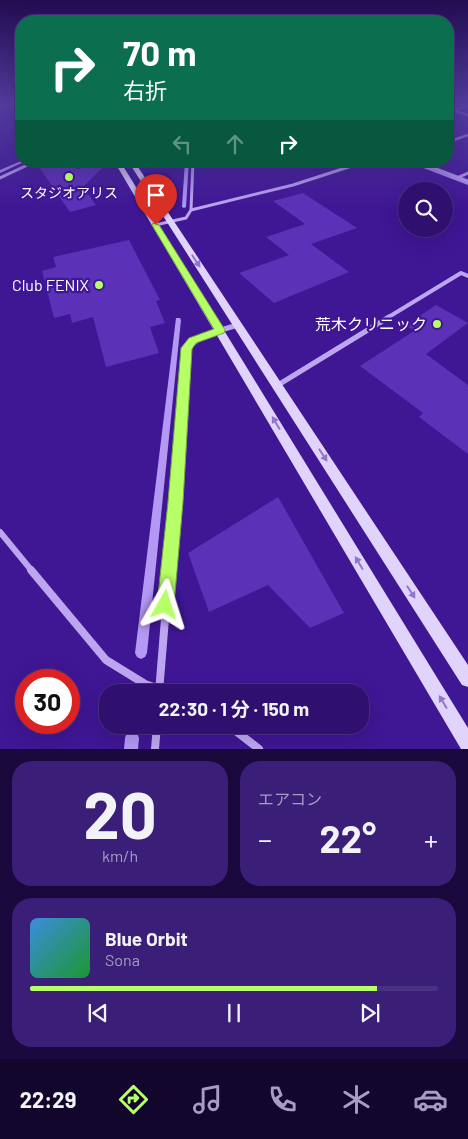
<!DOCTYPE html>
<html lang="ja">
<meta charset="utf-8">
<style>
:root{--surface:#2f106f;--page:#3b1e77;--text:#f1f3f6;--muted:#a79dc3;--line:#4a3082;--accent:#b7ff66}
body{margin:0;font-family:Barlow,"Noto Sans JP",sans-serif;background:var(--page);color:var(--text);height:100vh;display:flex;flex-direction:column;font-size:19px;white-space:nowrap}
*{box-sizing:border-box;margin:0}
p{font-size:16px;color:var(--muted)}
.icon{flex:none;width:28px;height:28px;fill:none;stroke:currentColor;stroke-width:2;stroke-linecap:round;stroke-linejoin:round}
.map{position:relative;height:749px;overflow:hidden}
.drawer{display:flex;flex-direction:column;gap:12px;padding:12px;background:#1a093d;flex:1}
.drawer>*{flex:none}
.top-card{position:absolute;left:15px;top:15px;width:439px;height:152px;border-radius:20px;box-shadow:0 5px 20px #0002,0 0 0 1px var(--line);background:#0b6e4f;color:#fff;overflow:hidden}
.tools{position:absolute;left:398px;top:182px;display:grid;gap:10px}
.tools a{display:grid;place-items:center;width:55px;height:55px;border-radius:50%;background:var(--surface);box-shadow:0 5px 20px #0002,0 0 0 1px var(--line);font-size:25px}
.speed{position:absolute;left:15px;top:669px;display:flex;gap:10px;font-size:25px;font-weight:700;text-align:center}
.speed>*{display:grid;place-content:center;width:65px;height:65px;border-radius:50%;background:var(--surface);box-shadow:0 5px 20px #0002,0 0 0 1px var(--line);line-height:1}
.speed .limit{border:8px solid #d22;background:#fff;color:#111}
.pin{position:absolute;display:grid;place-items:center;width:42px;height:42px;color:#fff;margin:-51px -21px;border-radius:50% 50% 50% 0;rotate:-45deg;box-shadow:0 0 5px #0007}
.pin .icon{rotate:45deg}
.me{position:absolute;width:55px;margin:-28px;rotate:6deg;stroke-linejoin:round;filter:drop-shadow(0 0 4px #0008)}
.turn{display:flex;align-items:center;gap:18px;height:105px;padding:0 25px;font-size:22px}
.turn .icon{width:65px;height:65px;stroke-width:2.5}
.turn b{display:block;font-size:35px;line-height:42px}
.lanes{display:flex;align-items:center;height:48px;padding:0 25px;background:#0003;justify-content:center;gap:25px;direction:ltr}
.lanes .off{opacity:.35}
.big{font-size:38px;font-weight:700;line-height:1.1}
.drawer .card{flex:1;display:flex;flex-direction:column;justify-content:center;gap:8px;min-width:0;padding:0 18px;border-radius:20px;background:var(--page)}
.drawer .dial{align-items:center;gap:0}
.dial b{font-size:65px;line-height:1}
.song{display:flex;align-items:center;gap:15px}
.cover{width:60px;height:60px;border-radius:8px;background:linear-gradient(135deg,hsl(210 70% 55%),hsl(130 70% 35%))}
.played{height:5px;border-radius:2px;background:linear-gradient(90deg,var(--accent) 85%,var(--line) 85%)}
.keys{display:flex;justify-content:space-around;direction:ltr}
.heat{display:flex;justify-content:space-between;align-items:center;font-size:28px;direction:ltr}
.drawer .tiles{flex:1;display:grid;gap:12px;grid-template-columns:1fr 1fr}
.card:last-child{grid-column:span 2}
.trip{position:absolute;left:99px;top:684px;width:270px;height:50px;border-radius:20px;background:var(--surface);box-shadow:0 5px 20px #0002,0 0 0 1px var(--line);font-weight:700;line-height:50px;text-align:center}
.tab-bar{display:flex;height:80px;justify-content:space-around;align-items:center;background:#13062c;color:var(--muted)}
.tab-bar .icon{width:35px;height:35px}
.tab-bar .active{color:var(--accent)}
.tab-bar b{font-size:22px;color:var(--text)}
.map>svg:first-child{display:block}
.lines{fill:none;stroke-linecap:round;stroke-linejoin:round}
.stream{fill:#b398f4;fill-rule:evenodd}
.building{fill:#5b31b8}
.street-far5{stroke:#bda6f1;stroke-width:2.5}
.street-far4{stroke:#bda6f1;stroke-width:3}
.street-far3{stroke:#bda6f1;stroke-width:4}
.street-far2{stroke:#bda6f1;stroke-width:5}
.street-far1{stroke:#bda6f1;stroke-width:6}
.street{stroke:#bda6f1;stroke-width:8}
.secondary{fill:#e1d4fc;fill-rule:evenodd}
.oneway{fill:#9075c8}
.route{fill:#b7ff66;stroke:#77a642}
.poi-dot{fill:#b7ff66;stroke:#3f1694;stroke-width:2}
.labels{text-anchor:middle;stroke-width:4.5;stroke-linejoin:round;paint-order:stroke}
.far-poi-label{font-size:14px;fill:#fff;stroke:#3f1694}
.poi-label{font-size:16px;fill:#fff;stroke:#3f1694;text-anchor:end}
</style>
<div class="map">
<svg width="468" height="749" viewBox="0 0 468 749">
<rect width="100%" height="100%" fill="#3f1694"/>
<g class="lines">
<!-- stream -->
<path class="stream" d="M 21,161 L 26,161 L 0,173 L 0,170 Z
M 185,161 L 189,161 L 186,207 L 184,208 L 182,207 Z
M 405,161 L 411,161 L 468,182 L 468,185 Z
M 176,318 L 180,318 L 181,320 L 147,653 L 145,657 L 141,659 L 137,657 L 135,653 Z
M 132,731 L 137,733 L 139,738 L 138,749 L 124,749 L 125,738 L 127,733 Z"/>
</g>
<!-- building -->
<path class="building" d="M 39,161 L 51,161 L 78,169 L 108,162 L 83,187 L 96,205 L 70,212 L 37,164 Z
M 303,193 L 357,228 L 311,244 L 349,272 L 274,303 L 239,273 L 289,255 L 266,237 L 305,224 L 273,201 Z
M 129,240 L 160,300 L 156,301 L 165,323 L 150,327 L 159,353 L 106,367 L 93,317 L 72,323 L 70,314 L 54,318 L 42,271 L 56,267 L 53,257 Z
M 436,305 L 468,323 L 426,354 L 468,385 L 468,454 L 419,417 L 423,413 L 360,366 L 414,331 L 406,325 Z
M 278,497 L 344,613 L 310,628 L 268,585 L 209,612 L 188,553 Z"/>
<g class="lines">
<!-- street-far5 -->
<path class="street-far5" d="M 454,110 L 468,115
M 448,112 L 468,106
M 448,142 L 468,135"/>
<!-- street-far4 -->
<path class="street-far4" d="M 415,161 L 468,181
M 459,177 L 468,173
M 0,178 L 36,161
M 191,210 L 293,185 L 367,161
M 155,225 L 186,218 L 191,210 L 193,161"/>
<!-- street-far3 -->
<path class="street-far3" d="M 387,318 L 461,273 L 468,276"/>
<!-- street-far2 -->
<path class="street-far2" d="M 278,385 L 389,317
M 180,430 L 187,348 L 204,335 L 238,325"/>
<!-- street-far1 -->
<path class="street-far1" d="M 0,532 L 32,571
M 169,571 L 180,429"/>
<!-- street -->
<path class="street" d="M 31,570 L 106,660 L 145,684 L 159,689 L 181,690 L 187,692
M 159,692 L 169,570
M 228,725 L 259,749
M 155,749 L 157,725"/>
<!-- secondary -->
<path class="secondary" d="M 114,161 L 120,161 L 468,728 L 468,749 L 461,749 Z
M 128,161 L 134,161 L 468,665 L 468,687 L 462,685 Z"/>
</g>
<!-- one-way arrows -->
<defs><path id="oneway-solid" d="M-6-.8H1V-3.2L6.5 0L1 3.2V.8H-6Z" transform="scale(1.25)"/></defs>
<g class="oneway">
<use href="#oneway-solid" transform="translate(196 261) rotate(57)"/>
<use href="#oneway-solid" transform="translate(276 423) rotate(-121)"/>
<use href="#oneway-solid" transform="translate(323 455) rotate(57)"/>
<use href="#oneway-solid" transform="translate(359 563) rotate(-121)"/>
<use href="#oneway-solid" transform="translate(411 592) rotate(57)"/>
<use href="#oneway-solid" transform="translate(443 702) rotate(-121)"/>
</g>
<!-- sky -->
<linearGradient id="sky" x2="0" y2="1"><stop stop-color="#230c51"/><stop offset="0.5" stop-color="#523c9f"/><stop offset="1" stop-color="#523c9f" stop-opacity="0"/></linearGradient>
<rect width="468" height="209" fill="url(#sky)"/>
<!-- route -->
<path class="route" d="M 153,223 L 159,225 L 225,330 L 224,333 L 196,343 L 192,349 L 183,502 L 174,605 L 171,611 L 165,614 L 159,611 L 157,605 L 168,502 L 181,348 L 189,338 L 214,329 L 152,225 Z"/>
<!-- markers -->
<g class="poi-dot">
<circle cx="69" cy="177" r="5"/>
<circle cx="99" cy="285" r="5"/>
<circle cx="437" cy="324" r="5"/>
</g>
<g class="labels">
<!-- far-poi labels -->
<g class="far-poi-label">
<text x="69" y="198">スタジオアリス</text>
</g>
<!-- poi labels -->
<g class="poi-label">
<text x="89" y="291">Club FENIX</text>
<text x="427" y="330">荒木クリニック</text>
</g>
</g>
</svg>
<div class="tools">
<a><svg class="icon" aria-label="search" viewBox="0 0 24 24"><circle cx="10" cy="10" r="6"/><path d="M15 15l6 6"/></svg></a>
</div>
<div class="speed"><div class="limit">30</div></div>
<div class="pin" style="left:156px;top:225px;background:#d93025"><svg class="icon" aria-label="arrive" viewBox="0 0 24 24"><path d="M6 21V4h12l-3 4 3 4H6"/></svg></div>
<svg class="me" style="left:165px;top:605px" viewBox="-20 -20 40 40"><path d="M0-17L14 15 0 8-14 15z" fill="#b7ff66" stroke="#fff" stroke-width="4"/></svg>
<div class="trip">22:30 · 1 分 · 150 m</div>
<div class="top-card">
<div class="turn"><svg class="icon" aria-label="right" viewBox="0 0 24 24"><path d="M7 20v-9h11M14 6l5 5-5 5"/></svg><div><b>70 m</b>右折</div></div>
<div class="lanes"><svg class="icon off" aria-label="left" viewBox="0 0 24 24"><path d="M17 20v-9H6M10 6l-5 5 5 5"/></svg><svg class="icon off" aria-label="ahead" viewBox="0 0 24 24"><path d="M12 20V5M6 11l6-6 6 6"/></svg><svg class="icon" aria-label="right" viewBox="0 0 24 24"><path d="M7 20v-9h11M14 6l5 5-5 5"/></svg></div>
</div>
</div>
<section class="drawer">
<div class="tiles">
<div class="card dial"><b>20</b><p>km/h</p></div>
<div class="card"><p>エアコン</p>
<div class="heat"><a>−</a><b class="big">22°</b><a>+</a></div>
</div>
<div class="card">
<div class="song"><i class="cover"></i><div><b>Blue Orbit</b><p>Sona</p></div></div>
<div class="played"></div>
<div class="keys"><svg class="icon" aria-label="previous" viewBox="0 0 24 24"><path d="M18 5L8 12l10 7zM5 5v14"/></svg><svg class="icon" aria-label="pause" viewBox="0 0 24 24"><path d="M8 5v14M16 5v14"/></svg><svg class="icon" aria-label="next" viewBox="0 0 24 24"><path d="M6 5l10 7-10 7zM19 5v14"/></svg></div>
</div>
</div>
</section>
<nav class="tab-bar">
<b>22:29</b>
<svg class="icon active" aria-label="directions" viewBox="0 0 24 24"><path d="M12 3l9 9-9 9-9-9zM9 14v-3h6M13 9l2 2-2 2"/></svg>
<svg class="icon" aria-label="music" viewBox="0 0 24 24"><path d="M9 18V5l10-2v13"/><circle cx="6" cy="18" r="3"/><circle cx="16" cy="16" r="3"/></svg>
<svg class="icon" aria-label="phone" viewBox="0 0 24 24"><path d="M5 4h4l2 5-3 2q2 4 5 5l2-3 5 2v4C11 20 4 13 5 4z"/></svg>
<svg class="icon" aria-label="climate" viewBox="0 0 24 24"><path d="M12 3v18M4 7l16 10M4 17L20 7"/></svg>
<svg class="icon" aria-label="car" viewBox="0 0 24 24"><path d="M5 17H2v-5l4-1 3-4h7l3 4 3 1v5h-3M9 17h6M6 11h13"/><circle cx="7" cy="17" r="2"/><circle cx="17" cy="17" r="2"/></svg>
</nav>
